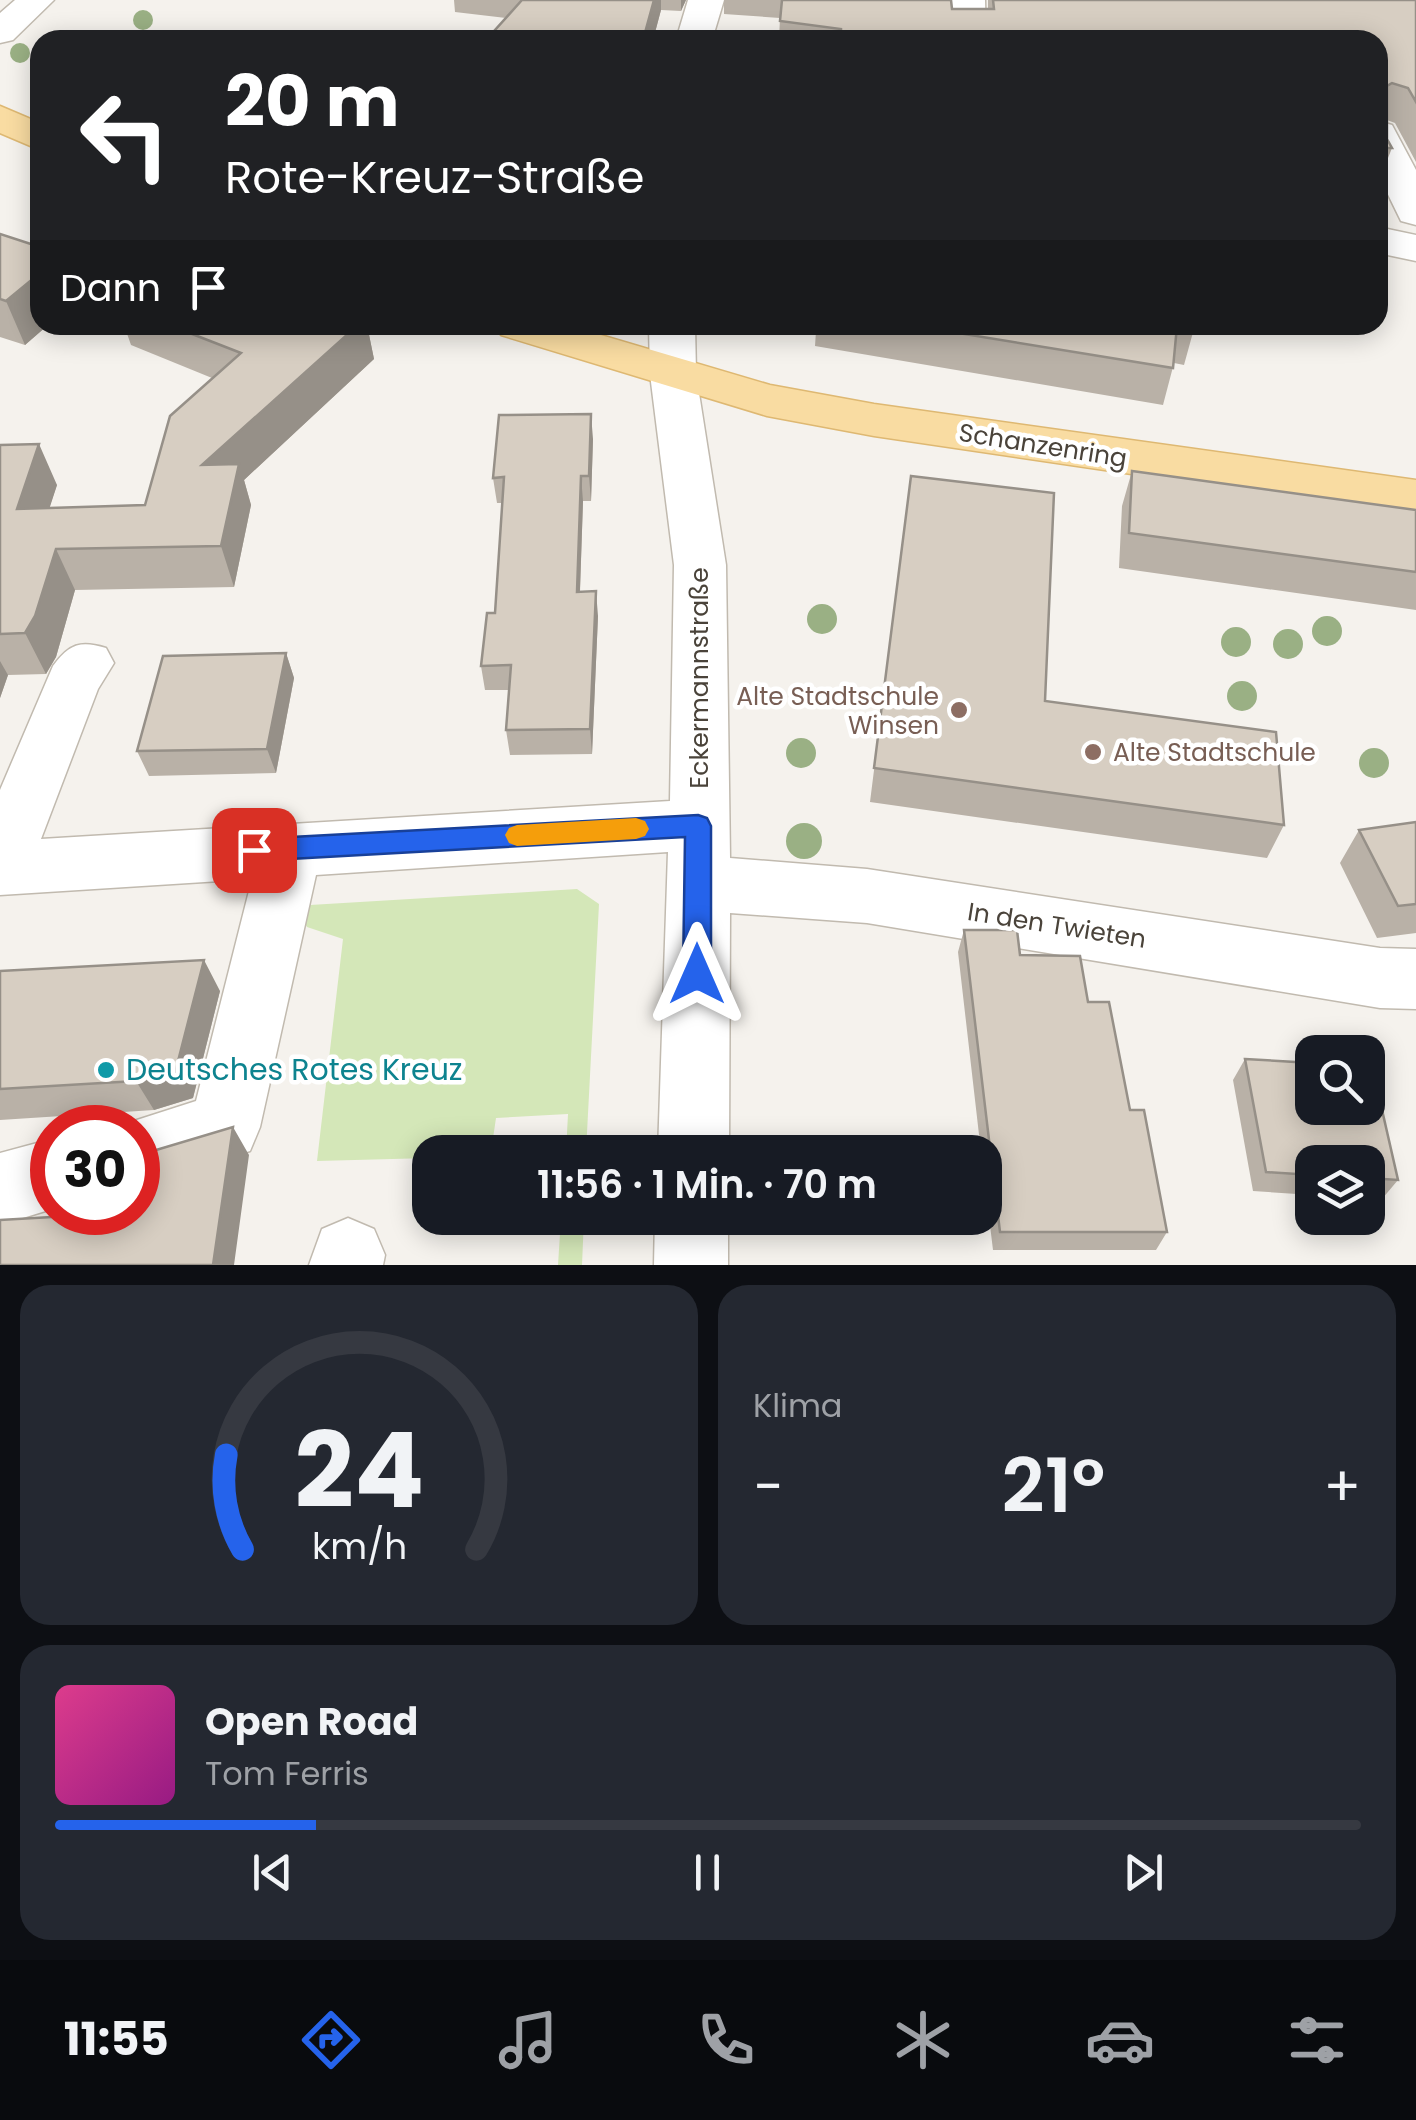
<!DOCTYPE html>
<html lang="de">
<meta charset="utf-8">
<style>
:root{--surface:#171b24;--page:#242831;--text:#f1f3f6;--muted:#9ea1a6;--line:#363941;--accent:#2563eb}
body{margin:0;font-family:Poppins,sans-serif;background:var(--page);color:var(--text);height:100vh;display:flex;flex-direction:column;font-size:38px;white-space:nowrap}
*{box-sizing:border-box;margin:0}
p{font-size:32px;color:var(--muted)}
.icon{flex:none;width:55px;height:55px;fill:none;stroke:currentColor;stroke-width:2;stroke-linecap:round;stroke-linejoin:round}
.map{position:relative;height:1265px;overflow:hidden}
.panel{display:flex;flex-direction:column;gap:20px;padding:20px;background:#0d0f14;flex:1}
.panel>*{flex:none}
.guide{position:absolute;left:30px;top:30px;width:1358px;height:305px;border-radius:30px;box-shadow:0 5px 25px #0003;background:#202124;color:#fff;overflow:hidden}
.buttons{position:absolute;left:1295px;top:1035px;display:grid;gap:20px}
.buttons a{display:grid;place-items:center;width:90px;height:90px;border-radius:20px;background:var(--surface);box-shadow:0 5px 25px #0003;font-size:50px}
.speed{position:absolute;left:30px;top:1105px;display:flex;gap:20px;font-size:50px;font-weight:700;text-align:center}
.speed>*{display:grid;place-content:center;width:130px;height:130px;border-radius:50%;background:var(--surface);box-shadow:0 5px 25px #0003;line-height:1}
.speed .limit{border:15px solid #d22;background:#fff;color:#111}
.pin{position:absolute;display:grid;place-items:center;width:85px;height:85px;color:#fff;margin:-42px;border-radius:20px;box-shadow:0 5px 15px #0006}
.me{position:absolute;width:110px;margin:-55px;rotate:0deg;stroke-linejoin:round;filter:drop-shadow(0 0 8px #0008)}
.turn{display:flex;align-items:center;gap:35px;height:210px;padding:0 30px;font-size:45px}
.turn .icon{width:130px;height:130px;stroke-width:2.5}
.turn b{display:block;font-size:70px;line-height:85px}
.then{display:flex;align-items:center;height:95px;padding:0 30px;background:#0003;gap:20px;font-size:38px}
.big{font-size:75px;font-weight:600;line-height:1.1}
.panel .tile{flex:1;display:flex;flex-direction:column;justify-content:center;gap:15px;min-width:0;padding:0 35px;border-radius:30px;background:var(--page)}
.panel .dial{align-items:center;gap:0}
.dial svg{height:260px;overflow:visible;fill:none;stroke:var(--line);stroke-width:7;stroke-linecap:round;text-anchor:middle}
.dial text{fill:var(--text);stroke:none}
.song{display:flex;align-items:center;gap:30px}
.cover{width:120px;height:120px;border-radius:15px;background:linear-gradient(135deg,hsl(330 70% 55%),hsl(310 70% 35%))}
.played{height:10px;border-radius:5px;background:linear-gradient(90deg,var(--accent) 20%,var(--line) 20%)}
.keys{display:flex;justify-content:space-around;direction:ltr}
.heat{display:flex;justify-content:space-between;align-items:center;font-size:55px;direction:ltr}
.panel .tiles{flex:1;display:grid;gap:20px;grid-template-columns:1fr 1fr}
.tile:last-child{grid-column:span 2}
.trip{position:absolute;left:412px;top:1135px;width:590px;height:100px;border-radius:30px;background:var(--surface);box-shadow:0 5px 25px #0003;font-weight:600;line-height:100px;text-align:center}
.tabs{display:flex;height:160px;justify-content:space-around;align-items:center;background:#090b0e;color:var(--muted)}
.tabs .icon{width:70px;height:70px}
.tabs .selected{color:var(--accent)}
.tabs b{font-size:45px;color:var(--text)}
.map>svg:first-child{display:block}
.green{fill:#d4e7b8}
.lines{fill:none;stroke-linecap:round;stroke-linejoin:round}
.minor-casing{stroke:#c1baaf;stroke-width:3}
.major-casing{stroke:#deb872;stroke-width:3}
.minor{fill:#fff;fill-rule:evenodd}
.major{fill:#f9dca2;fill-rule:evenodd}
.tree{fill:#9ab084}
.wall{fill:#b9b1a7}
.shaded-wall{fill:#969088}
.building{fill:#d7cec2;stroke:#969088;stroke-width:2.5}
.route{fill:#2563eb;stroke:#184099;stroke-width:2.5}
.slow{fill:#f59e0b}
.education-dot{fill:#8d6e63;stroke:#fff;stroke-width:4}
.culture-dot{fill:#0f9aa8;stroke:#fff;stroke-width:4}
.labels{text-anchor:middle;stroke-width:9;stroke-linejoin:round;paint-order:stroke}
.street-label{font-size:25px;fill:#4a433a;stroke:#fff}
.education-label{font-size:25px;fill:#785e54;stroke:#fff;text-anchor:end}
.near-culture-label{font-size:30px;fill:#0d838f;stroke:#fff;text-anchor:start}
</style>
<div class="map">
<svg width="1416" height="1265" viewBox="0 0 1416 1265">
<rect width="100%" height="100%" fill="#f5f2ed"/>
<!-- green -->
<path class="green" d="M 577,889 L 599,904 L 586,1152 L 566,1152 L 568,1114 L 496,1118 L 491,1152 L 430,1152 L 430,1158 L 317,1161 L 343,939 L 307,927 L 302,919 L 310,905 Z
M 561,1218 L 584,1218 L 582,1265 L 558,1265 Z"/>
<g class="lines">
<defs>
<path id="minor" d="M 15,0 L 54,0 L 13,40 L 0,43 L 0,13 Z
M 688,0 L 724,0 L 712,40 L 676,40 Z
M 949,0 L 985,0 L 986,40 L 950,40 Z
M 1378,121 L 1392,125 L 1416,170 L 1416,225 L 1401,221 L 1378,174 Z
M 1378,227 L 1416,235 L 1416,261 L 1378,253 Z
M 649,325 L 695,325 L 696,374 L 726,565 L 730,858 L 867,869 L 1380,948 L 1416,949 L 1416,1009 L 1380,1008 L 867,923 L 730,913 L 729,1152 L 658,1152 L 668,852 L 316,875 L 260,1127 L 250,1151 L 138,1185 L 138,1128 L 112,1128 L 196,1101 L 252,879 L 0,895 L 0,790 L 53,666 C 69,644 80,640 106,648 L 114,663 L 98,689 L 41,839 L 670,801 L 674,565 L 650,374 Z
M 52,1139 L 52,1209 L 0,1225 L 0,1153 Z
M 348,1218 L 374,1229 L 385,1255 L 383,1265 L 309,1265 L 322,1229 Z
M 655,1218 L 728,1218 L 728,1265 L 654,1265 Z"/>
<path id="major" d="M 0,106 L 40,123 L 40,150 L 0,133 Z
M 494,325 L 567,325 L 770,385 L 874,404 L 1416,480 L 1416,516 L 874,436 L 767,416 L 501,335 Z"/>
</defs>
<!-- minor casing -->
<use href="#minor" class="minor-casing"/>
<!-- major casing -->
<use href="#major" class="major-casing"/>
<!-- minor -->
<use href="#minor" class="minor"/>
<!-- major -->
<use href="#major" class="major"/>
</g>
<!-- trees -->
<g class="tree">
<circle cx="143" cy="20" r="10"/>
<circle cx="20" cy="53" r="10"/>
<circle cx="822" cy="619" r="15"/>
<circle cx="1327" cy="631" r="15"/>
<circle cx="1236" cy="642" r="15"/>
<circle cx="1288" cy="644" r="15"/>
<circle cx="1242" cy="696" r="15"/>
<circle cx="801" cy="753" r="15"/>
<circle cx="1374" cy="763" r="15"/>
<circle cx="804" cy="841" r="18"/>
</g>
<!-- wall -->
<path class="wall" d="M 454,0 L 686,0 L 681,11 L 661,10 L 653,40 L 486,40 L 506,18 L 455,12 Z
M 724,0 L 951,0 L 952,9 L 988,9 L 988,0 L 1416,0 L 1416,162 L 1395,123 L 1387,120 L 1387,139 L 1392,148 L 1378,183 L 1378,40 L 779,40 L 780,18 L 724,14 Z
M 0,234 L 40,325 L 48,325 L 25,345 L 0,337 Z
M 124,325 L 367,325 L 374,359 L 244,480 L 251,505 L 234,587 L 75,590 L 56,657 L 46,674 L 8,675 L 0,698 L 0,445 L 57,485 L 49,508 L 145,505 L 212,378 L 131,345 Z
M 799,325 L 1195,325 L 1184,365 L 1174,363 L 1163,405 L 815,346 L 816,331 Z
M 593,439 L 591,501 L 583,501 L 580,592 L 598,616 L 592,754 L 510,755 L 506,730 L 509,690 L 485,690 L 481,666 L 495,613 L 502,503 L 497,503 L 493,478 Z
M 1132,471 L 1416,510 L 1416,610 L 1119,568 L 1122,506 Z
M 911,476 L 1045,701 L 1284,825 L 1267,858 L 870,802 Z
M 286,653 L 294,678 L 276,773 L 149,776 L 137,751 Z
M 1416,822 L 1416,933 L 1377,938 L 1340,863 L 1359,830 Z
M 964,930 L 1020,955 L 1088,1002 L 1130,1110 L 1167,1232 L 1156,1250 L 993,1250 L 985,1184 L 985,1152 L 981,1152 L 958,952 Z
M 0,971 L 220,991 L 193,1098 L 154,1110 L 0,1120 Z
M 1245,1059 L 1398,1180 L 1382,1199 L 1368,1198 L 1368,1162 L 1312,1162 L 1312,1195 L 1253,1191 L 1233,1080 Z"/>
<!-- shaded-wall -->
<path class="shaded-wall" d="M 654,0 L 661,0 L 661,10 L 653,40 L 643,40 Z
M 681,0 L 686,0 L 681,11 Z
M 40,273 L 40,325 L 48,325 L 25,345 L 6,301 Z
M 358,325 L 367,325 L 374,359 L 244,480 L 251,505 L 234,587 L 221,546 L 202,465 Z
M 591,414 L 593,439 L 591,501 L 589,476 Z
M 39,444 L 57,485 L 36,550 L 17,509 Z
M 581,476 L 583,501 L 579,617 L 577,592 Z
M 56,549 L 75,590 L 56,657 L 46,674 L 25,633 Z
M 596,591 L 598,616 L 592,754 L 590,729 Z
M 286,653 L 294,678 L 276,773 L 267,749 Z
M 0,661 L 8,675 L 0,698 Z
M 204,960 L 220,991 L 193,1098 L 154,1110 L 136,1081 Z
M 233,1127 L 249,1155 L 234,1265 L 213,1265 Z"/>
<!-- building -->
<path class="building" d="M 522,0 L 654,0 L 643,40 L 486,40 Z
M 782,0 L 951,0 L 952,9 L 994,9 L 993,0 L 1416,0 L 1416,102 L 1408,88 L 1392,83 L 1387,86 L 1387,139 L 1392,148 L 1378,148 L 1378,40 L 841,40 L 841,29 L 780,21 Z
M 0,234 L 40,247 L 40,273 L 6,301 L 0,299 Z
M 169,325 L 358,325 L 202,465 L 239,464 L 221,546 L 56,549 L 35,616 L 25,633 L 0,634 L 0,445 L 39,444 L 17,509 L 145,505 L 170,416 L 241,353 Z
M 909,325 L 1195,325 L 1195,329 L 1177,326 L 1173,368 Z
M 591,414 L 589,476 L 581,476 L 577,592 L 596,591 L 590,729 L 506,730 L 511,665 L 481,666 L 487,613 L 495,613 L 504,477 L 493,478 L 499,415 Z
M 1132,471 L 1416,510 L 1416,572 L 1129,533 Z
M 911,476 L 1054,493 L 1045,701 L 1276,732 L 1284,825 L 874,768 Z
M 286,653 L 267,749 L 137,751 L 163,656 Z
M 1416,822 L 1416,904 L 1398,906 L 1359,830 Z
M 964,930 L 1017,930 L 1020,955 L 1080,956 L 1088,1002 L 1109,1002 L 1130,1110 L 1144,1110 L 1167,1232 L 1000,1232 Z
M 204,960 L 176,1069 L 136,1081 L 0,1089 L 0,971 Z
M 1245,1059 L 1312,1063 L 1312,1108 L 1368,1108 L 1368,1066 L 1372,1066 L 1398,1180 L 1368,1178 L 1368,1162 L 1312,1162 L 1312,1175 L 1266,1172 Z
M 233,1127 L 213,1265 L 0,1265 L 0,1220 L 138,1212 L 138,1195 L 146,1153 Z"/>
<!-- route -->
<path class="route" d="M 698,815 L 707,818 L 711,826 L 711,974 L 707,983 L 697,986 L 687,983 L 683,974 L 685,837 L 254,861 L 245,858 L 241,850 L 245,842 L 254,839 Z"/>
<!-- slow -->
<path class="slow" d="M 636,818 L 645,821 L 649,829 L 645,836 L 636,839 L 517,846 L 509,843 L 505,835 L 509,828 L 517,825 Z"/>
<!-- markers -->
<g class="education-dot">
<circle cx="959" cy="710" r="10"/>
<circle cx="1093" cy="752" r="10"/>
</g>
<circle class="culture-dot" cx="106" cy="1070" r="10"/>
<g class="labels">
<!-- street labels -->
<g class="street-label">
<text transform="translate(1043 445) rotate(9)" y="9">Schanzenring</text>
<text transform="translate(699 678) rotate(-90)" y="9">Eckermannstraße</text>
<text transform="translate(1057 925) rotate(9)" y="9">In den Twieten</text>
</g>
<!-- education labels -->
<g class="education-label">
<text x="939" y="705">Alte Stadtschule<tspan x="939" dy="29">Winsen</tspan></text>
<text x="1113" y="761" text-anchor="start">Alte Stadtschule</text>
</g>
<!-- near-culture labels -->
<g class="near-culture-label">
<text x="126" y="1080">Deutsches Rotes Kreuz</text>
</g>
</g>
</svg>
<div class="buttons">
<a><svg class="icon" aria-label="search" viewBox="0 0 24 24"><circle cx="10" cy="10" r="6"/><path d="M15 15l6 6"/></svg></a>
<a><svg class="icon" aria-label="layers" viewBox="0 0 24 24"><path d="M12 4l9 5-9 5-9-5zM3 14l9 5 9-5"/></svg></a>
</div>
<div class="speed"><div class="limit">30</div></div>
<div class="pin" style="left:254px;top:850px;background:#d93025"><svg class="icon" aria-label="arrive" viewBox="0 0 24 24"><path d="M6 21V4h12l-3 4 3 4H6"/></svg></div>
<svg class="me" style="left:697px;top:974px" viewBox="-20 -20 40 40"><path d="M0-17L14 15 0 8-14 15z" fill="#2563eb" stroke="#fff" stroke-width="4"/></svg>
<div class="trip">11:56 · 1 Min. · 70 m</div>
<div class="guide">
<div class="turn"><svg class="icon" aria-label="left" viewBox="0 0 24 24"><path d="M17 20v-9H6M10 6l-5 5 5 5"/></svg><div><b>20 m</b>Rote-Kreuz-Straße</div></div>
<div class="then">Dann<svg class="icon" aria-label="arrive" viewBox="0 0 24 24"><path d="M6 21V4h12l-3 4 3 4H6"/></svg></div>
</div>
</div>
<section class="panel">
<div class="tiles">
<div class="tile dial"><svg viewBox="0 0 100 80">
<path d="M14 69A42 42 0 1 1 86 69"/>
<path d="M14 69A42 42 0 0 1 9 40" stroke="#2563eb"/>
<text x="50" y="56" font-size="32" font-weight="700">24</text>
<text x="50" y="72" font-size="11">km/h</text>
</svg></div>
<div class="tile"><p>Klima</p>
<div class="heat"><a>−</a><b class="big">21°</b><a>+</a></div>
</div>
<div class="tile">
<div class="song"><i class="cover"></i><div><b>Open Road</b><p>Tom Ferris</p></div></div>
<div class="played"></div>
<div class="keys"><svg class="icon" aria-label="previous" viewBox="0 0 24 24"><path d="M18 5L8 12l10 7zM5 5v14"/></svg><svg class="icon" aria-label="pause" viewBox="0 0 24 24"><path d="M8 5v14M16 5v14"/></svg><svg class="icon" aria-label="next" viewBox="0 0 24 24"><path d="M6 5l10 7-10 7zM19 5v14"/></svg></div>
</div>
</div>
</section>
<nav class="tabs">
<b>11:55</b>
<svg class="icon selected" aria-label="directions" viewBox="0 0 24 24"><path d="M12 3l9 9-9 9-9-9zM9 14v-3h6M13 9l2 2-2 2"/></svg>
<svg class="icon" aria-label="music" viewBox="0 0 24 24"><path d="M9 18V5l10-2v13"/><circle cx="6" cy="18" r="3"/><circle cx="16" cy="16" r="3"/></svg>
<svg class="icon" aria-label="phone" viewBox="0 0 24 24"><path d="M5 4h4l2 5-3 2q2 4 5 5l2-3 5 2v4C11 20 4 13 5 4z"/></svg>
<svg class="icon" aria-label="climate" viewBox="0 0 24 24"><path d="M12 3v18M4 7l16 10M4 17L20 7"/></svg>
<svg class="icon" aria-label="car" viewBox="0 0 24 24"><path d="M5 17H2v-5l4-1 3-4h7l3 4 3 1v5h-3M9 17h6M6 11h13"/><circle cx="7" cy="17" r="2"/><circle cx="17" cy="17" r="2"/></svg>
<svg class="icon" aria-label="filters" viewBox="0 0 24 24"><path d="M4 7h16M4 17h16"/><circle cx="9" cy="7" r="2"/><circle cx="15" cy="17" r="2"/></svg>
</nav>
